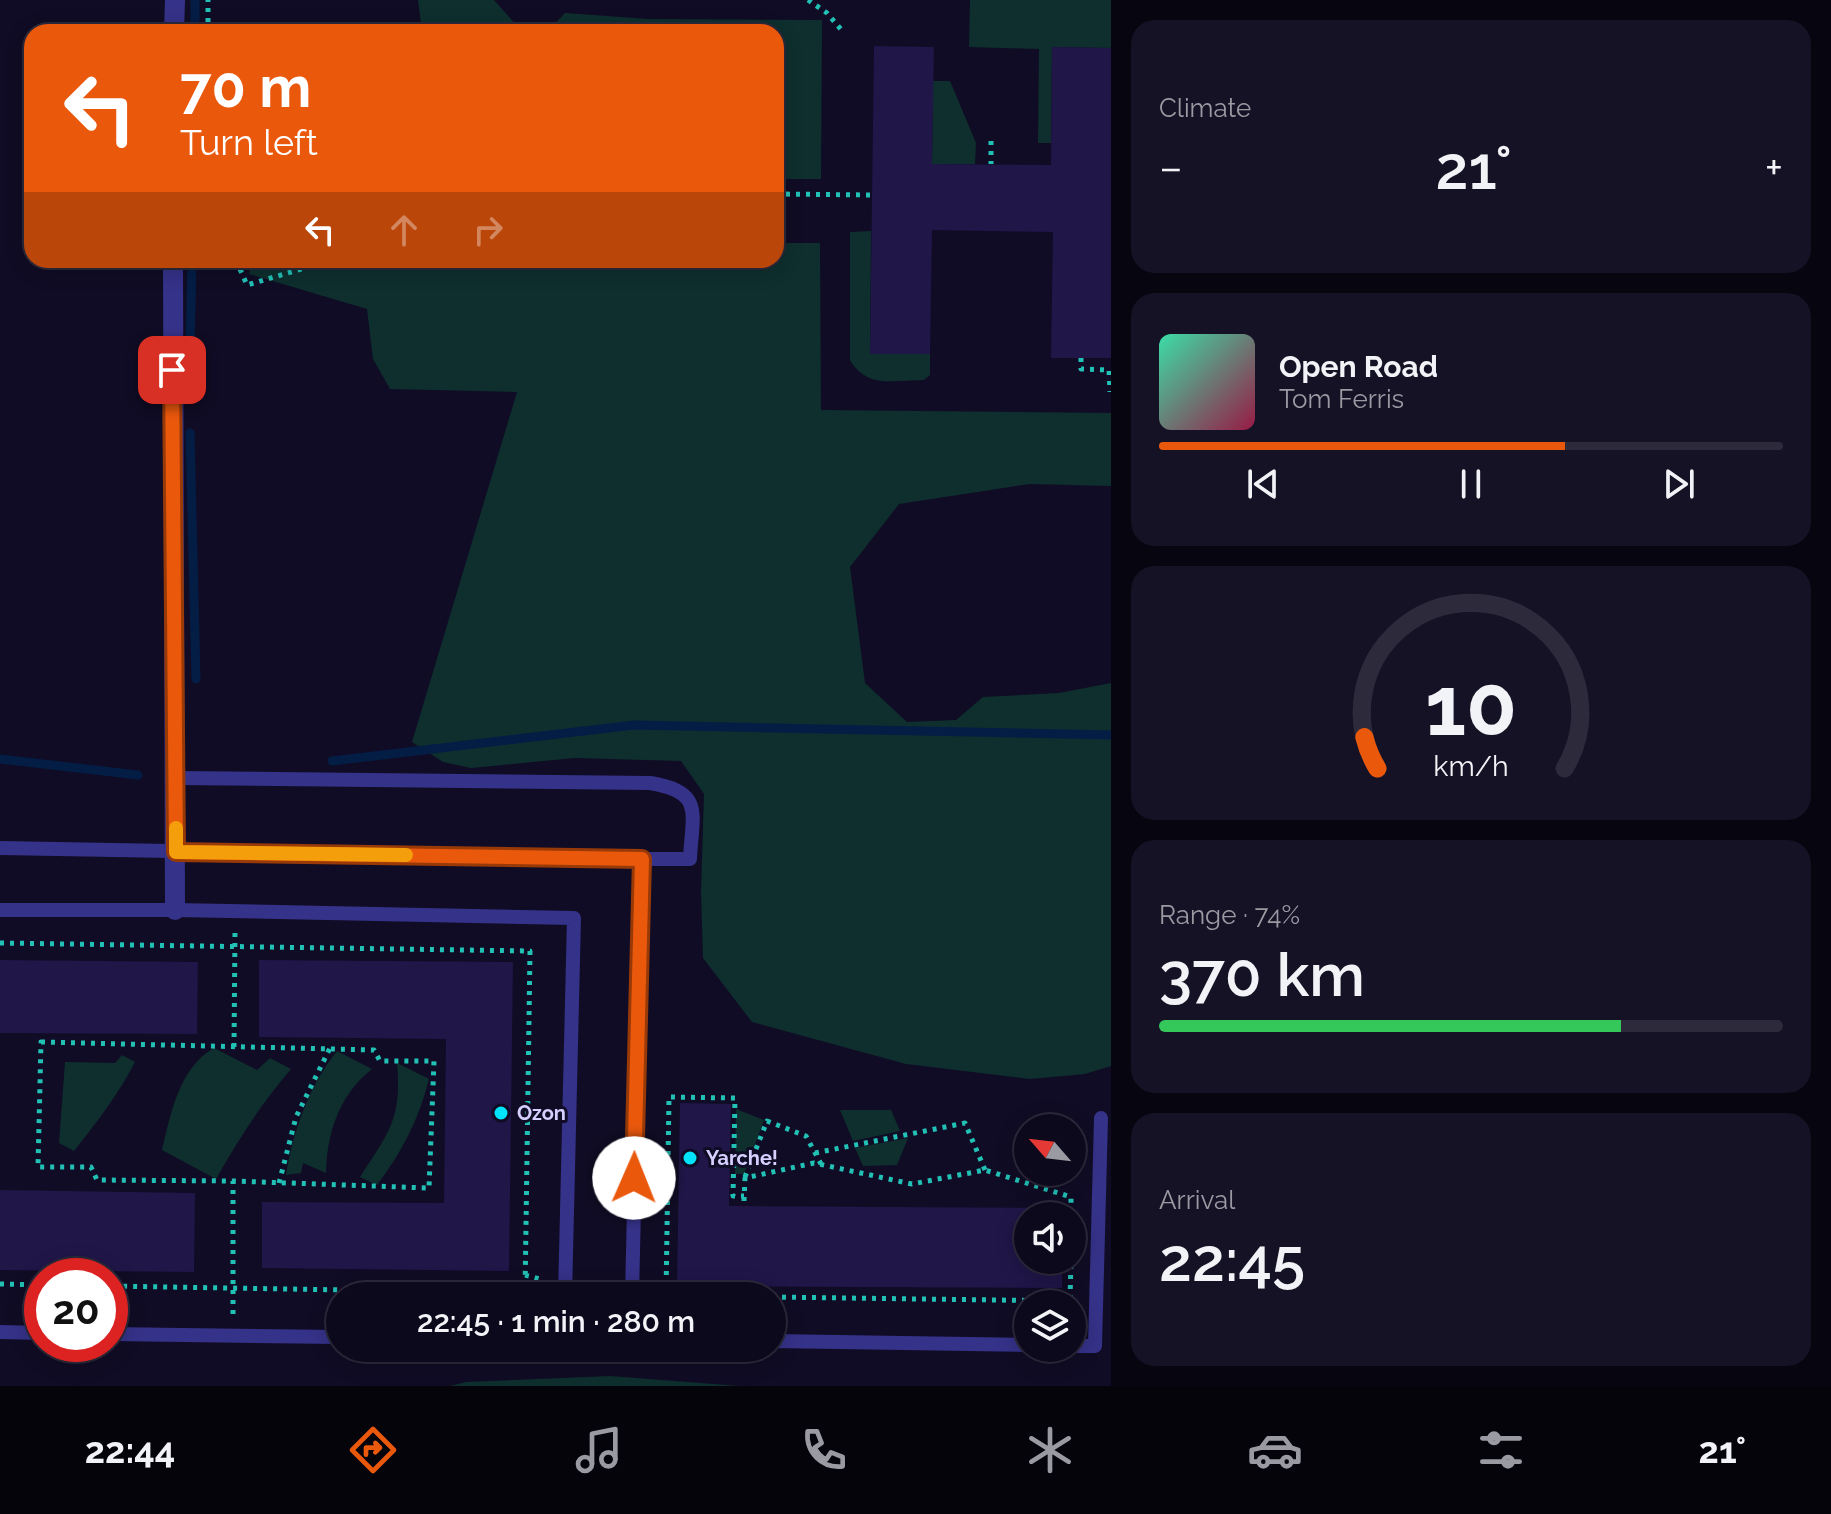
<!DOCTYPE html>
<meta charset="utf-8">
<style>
:root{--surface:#0c091c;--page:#151225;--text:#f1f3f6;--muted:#9a9aa3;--line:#2c2a3b;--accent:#ea580c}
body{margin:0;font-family:Raleway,sans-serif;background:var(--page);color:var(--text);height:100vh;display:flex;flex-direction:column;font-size:30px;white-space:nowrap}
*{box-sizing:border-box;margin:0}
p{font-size:26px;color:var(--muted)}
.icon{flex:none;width:44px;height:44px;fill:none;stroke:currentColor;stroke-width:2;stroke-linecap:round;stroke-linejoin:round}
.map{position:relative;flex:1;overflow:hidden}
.drawer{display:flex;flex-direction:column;gap:20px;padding:20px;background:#07050f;width:720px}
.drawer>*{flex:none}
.banner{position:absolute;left:24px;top:24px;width:760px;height:244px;border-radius:24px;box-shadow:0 4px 20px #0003,0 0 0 2px var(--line);background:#ea580c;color:#fff;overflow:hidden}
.needle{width:52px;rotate:298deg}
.controls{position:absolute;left:1014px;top:1114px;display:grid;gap:16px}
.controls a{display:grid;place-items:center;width:72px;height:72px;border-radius:50%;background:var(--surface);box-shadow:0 4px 20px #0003,0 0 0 2px var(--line);font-size:40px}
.speed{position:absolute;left:24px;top:1258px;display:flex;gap:16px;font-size:40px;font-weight:700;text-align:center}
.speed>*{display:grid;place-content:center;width:104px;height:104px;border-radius:50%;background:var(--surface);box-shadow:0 4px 20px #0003,0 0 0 2px var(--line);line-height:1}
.speed .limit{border:12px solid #d22;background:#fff;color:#111}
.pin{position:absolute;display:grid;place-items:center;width:68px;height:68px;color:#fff;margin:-34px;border-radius:16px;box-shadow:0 4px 12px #0006}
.me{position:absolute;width:88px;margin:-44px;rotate:1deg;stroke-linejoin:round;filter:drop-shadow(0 0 6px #0008)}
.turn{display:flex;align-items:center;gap:28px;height:168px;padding:0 24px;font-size:36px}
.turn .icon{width:104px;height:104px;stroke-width:2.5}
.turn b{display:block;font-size:56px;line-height:68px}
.lanes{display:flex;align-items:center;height:76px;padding:0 24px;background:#0003;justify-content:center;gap:40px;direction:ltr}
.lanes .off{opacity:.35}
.big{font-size:60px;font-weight:600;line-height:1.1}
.drawer .card{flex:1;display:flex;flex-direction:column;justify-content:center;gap:12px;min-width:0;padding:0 28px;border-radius:24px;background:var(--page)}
.drawer .dial{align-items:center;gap:0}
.dial svg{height:208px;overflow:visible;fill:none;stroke:var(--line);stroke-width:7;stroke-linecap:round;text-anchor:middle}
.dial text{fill:var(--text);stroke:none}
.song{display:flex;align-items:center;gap:24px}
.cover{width:96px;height:96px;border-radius:12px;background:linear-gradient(135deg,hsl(160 70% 55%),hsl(340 70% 35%))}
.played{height:8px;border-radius:4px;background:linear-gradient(90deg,var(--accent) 65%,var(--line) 65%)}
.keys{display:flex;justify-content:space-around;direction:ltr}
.heat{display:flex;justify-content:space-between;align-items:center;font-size:44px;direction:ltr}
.charge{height:12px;border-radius:6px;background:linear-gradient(90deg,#34c759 74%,var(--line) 0)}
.trip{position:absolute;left:326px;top:1282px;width:460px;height:80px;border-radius:40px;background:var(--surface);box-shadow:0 4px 20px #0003,0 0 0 2px var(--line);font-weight:600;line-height:80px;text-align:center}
.dock{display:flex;height:128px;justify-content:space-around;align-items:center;background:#05040b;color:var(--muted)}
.dock .icon{width:56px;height:56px}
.dock .current{color:var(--accent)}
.dock b{font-size:36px;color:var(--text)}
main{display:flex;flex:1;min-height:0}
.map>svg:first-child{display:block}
.green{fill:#0e2f2e}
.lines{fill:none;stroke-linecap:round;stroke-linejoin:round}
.stream{stroke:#041d45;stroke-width:9}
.building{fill:#201648}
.path{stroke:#22c1b6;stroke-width:5;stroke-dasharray:4 6;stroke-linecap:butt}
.service{stroke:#353289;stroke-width:14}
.minor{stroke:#353289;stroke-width:20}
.route-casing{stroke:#983908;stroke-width:20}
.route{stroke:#ea580c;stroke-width:14}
.slow{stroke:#f59e0b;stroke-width:14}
.poi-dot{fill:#00e4fb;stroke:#100c25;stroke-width:3}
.labels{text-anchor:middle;stroke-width:6;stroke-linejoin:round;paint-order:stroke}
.poi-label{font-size:20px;font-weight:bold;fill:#d5d0ff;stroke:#100c25;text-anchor:start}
</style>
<main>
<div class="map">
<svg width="1111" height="1386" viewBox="0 0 1111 1386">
<rect width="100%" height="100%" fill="#100c25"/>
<!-- green -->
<path class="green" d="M 418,0 L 494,0 L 518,27 L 548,31 L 565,13 L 648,19 L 822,20 L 821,179 L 776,179 L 776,32 L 422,32 Z
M 970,0 L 1111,0 L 1111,48 L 1052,47 L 1051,143 L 1038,143 L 1039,49 L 969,47 Z
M 933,81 L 950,81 L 976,143 L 975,164 L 932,164 Z
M 871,231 L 870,353 L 930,354 L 930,375 L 924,380 C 893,380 867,389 850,360 L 850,232 Z
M 776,243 L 820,243 L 821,410 L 1111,413 L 1111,486 L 1029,484 L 899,504 L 850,567 L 865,683 L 907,722 L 956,720 L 983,697 L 1059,693 L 1111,683 L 1111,1066 L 1085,1074 L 1030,1079 L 906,1064 L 752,1022 L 703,958 L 701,892 L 704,794 L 681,761 L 575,758 L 471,768 L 443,762 L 412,742 L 517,392 L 390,389 L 373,359 L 367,309 L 249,274 L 252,260 L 776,260 Z
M 214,1048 L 257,1070 L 270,1058 L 291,1069 C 261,1104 238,1140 216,1179 L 162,1150 C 171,1113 179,1068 214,1048 Z
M 337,1051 L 372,1069 C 339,1095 327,1133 326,1173 L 303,1163 L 301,1173 L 286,1175 C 293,1131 309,1086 337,1051 Z
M 122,1055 L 135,1062 C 118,1095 97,1122 74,1151 L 59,1143 L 65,1062 L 115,1063 Z
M 397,1063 L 429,1079 C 419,1119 402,1152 377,1185 L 360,1177 C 389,1132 402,1119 397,1063 Z
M 736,1109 L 764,1120 L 744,1174 L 735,1174 Z
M 840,1110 L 891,1110 L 900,1131 L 853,1141 Z
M 908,1138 L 897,1165 L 863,1166 L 855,1148 Z
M 610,1376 L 739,1386 L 450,1386 L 466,1382 Z"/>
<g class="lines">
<!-- stream -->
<path class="stream" d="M 195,32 L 195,0
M 189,398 L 192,260
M 190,433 L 196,679
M 0,759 L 138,775
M 332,761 L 634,725 L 1111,735"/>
</g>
<!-- building -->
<path class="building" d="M 874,46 L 934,47 L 932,164 L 1051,165 L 1052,47 L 1111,48 L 1111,358 L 1051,358 L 1053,232 L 932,230 L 930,354 L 870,354 Z
M 0,960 L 198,962 L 197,1034 L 0,1033 Z
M 259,960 L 513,962 L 509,1271 L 262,1268 L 262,1202 L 444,1203 L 446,1039 L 259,1037 Z
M 680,1103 L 731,1104 L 729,1206 L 1062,1208 L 1062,1216 L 1028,1216 L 1028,1260 L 1062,1260 L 1062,1288 L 677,1286 Z
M 0,1190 L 195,1193 L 194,1272 L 0,1270 Z"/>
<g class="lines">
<!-- path -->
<path class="path" d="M 808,0 L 827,13 L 844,33
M 208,32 L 208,0
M 991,141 L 991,164
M 776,194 L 872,195
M 236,260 L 247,285 L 332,260
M 1081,358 L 1081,369 L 1109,370 L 1110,392
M 0,943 L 530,951 L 525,1293 L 110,1286
M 41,1042 L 374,1050 L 380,1061 L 434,1061 L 429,1188 L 233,1181 L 97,1180 L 91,1167 L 38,1167 Z
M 234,1047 L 235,932
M 815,1153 L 965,1123 L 985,1170
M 745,1177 L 767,1121 L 806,1136 L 821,1164
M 279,1183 L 296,1117 L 330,1048
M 744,1201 L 745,1178 L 814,1163 L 912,1184 L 985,1170 L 1071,1197 L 1071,1216
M 525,1275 L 544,1280
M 0,1284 L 42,1285
M 583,1293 L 613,1294
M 651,1295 L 717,1296
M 666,1295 L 669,1097 L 735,1098 L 733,1196 L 744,1196
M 772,1297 L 1070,1301 L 1071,1260
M 233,1314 L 233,1181"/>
<!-- service -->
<path class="service" d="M 175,778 L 650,783 C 705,792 692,813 690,859 L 642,859
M 0,848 L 642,859 L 632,1296
M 0,910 L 175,910 L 574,918 L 565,1296
M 0,1332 L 42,1333
M 110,1334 L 340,1337
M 772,1341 L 1028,1345
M 1072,1346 L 1095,1346 L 1101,1118"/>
<!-- minor -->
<path class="minor" d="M 174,32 L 175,0
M 173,260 L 175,910"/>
</g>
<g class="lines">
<defs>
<path id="route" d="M 172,370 L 176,852 L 642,859 L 634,1178"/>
</defs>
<!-- route casing -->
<use href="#route" class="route-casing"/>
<!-- route -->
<use href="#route" class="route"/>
<!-- slow -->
<path class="slow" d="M 176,828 L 176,852 L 406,855"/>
</g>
<!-- markers -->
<g class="poi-dot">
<circle cx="501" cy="1113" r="8"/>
<circle cx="690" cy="1158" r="8"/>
</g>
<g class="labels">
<!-- poi labels -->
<g class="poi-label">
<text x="517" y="1120">Ozon</text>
<text x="706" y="1165">Yarche!</text>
</g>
</g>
</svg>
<div class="controls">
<a><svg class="needle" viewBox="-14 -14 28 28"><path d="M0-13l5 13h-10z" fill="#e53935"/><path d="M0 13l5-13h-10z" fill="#9a9aa3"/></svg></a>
<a><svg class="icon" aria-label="sound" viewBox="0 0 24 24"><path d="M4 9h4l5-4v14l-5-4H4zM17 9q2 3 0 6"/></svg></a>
<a><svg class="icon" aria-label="layers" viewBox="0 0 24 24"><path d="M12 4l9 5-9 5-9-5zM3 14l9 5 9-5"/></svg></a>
</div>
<div class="speed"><div class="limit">20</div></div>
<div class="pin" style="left:172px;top:370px;background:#d93025"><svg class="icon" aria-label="arrive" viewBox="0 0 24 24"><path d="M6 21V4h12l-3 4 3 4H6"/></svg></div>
<svg class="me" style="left:634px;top:1178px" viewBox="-20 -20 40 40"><circle r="19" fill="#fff"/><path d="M0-13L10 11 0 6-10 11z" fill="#ea580c"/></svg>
<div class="trip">22:45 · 1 min · 280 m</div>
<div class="banner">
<div class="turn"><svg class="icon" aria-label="left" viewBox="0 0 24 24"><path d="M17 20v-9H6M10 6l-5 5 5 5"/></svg><div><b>70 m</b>Turn left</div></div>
<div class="lanes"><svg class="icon" aria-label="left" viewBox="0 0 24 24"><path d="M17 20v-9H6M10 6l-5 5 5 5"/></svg><svg class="icon off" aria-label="ahead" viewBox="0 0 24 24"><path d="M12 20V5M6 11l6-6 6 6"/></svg><svg class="icon off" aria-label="right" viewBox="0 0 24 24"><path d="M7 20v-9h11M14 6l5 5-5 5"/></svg></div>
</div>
</div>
<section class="drawer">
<div class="card"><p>Climate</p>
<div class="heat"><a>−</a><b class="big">21°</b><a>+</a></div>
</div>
<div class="card">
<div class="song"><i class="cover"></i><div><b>Open Road</b><p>Tom Ferris</p></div></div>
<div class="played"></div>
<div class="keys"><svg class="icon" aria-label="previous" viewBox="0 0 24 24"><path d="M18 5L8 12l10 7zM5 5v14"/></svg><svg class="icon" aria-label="pause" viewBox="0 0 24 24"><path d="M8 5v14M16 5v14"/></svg><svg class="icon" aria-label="next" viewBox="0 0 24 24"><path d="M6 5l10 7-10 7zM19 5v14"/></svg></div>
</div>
<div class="card dial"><svg viewBox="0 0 100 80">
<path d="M14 69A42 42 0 1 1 86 69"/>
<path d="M14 69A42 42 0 0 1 9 57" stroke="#ea580c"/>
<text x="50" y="56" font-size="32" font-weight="700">10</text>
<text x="50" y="72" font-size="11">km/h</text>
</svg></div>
<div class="card"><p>Range · 74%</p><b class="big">370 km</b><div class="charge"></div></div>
<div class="card"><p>Arrival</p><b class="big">22:45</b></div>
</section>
</main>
<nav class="dock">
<b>22:44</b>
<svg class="icon current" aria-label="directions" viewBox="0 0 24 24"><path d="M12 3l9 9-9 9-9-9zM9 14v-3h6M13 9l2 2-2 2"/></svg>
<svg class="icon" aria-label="music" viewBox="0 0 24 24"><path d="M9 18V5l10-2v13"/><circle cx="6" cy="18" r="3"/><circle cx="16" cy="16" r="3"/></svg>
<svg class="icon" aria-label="phone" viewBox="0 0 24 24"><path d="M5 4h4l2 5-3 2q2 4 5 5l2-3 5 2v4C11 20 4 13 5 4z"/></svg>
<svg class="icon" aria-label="climate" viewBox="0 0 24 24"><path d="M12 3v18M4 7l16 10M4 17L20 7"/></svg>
<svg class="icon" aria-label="car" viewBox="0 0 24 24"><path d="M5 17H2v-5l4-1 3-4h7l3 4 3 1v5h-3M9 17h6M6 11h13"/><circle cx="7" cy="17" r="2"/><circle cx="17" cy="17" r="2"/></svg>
<svg class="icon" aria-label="filters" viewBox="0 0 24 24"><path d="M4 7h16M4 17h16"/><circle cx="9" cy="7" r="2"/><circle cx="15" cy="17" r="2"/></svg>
<b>21°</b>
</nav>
